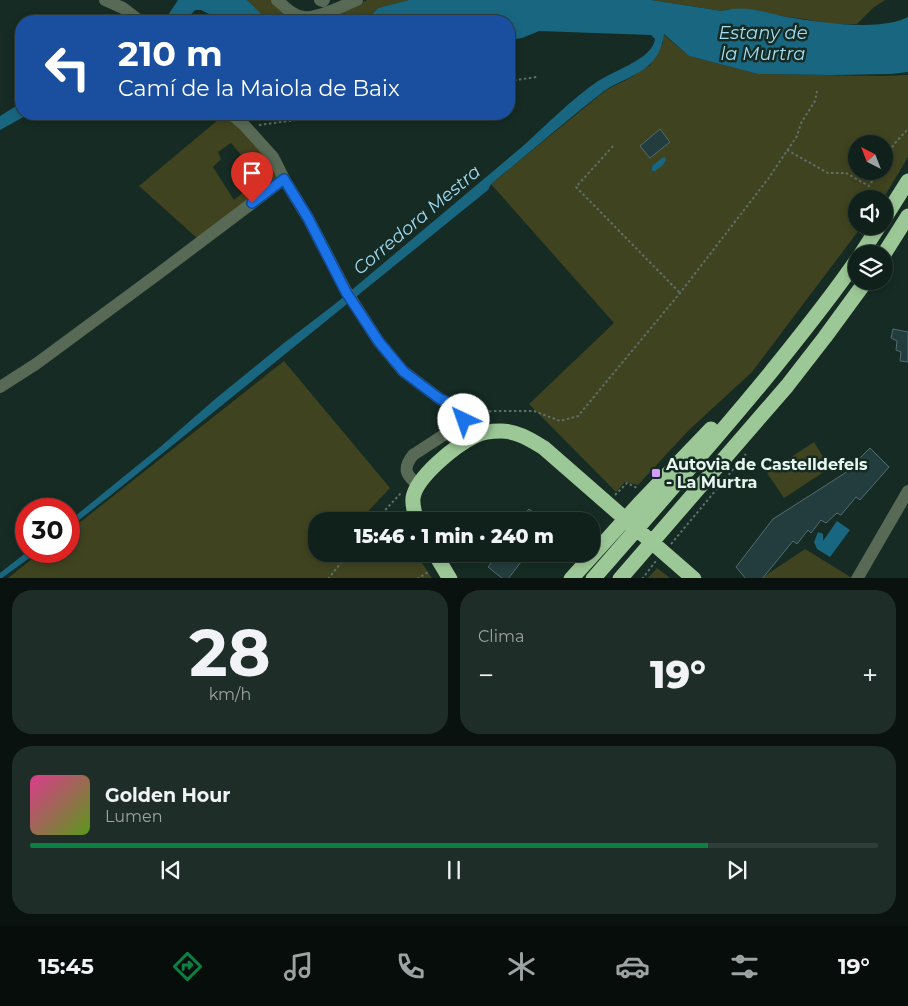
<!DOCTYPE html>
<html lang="es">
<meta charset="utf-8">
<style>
:root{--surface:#10201a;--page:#1e2d27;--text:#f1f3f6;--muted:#9ca3a2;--line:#303e39;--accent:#0b8043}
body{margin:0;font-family:Montserrat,sans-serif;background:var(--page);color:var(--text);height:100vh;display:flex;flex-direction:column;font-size:19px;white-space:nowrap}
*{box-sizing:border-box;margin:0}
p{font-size:16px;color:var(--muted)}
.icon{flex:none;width:28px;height:28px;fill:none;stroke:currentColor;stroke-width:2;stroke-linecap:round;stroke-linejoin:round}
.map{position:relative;height:578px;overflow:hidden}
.drawer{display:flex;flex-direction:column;gap:12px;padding:12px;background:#09120e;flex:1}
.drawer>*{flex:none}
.top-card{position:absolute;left:15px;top:15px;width:500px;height:105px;border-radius:20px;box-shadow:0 2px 8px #0003,0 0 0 1px var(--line);background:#1a4fa0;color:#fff;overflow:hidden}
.needle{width:32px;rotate:318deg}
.controls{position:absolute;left:848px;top:135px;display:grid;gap:10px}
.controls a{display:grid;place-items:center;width:45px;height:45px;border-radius:50%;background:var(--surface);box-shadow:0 2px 8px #0003,0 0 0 1px var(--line);font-size:25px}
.speed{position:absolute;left:15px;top:498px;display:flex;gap:10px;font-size:25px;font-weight:700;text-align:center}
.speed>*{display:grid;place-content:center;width:65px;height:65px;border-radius:50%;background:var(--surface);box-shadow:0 2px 8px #0003,0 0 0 1px var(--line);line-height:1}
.speed .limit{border:8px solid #d22;background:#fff;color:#111}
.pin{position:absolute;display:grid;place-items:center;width:42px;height:42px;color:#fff;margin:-51px -21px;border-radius:50% 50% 50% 0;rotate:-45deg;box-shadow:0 0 5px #0007}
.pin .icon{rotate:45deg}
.me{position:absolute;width:55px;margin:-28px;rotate:318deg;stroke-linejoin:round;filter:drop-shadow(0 0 4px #0008)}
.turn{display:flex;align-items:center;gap:18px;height:105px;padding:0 20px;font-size:22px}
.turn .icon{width:65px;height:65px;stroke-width:2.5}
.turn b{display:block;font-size:35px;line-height:42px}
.big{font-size:38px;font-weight:800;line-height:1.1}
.drawer .card{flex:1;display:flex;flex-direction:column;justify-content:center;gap:8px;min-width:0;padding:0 18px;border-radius:20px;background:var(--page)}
.drawer .dial{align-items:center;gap:0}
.dial b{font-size:65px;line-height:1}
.song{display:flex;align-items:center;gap:15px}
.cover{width:60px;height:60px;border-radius:8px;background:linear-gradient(135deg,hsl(330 70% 55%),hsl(90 70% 35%))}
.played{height:5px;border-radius:2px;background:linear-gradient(90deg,var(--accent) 80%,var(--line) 80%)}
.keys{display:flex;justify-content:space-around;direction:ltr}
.heat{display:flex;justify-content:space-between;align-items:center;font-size:28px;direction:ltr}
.drawer .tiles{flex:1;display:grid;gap:12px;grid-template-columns:1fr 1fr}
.card:last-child{grid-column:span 2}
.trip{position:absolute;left:308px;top:512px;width:292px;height:50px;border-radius:20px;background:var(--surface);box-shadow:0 2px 8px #0003,0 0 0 1px var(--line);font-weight:800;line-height:50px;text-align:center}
.tabs{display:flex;height:80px;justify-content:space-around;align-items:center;background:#060d0a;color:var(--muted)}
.tabs .icon{width:35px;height:35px}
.tabs .on{color:var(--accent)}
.tabs b{font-size:22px;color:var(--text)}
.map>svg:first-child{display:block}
.green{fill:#40431f;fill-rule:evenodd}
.water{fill:#196681}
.building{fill:#233d3e;stroke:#526e6e}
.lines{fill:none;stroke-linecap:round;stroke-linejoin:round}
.path{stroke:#5d7069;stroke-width:2;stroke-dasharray:2.5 2.5;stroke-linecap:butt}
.minor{stroke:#586956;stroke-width:12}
.highway{stroke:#9cc897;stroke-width:15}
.route-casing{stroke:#114b97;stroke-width:12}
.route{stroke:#1a73e8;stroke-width:9}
.poi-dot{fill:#d49cfc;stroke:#152b23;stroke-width:2}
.labels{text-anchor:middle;stroke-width:5;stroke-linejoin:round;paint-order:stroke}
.poi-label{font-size:16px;font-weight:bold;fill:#e8f6f0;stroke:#152b23;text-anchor:start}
.water-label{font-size:18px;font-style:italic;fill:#a3ddf5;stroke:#152b23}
</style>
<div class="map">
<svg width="908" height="579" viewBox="0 0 908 579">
<rect width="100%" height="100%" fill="#152b23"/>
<!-- green -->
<path class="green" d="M 247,0 L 274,0 L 322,21 L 367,0 L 409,0 L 378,8 L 366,21 L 269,21 Z
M 651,0 L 885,0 L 873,8 L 857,24 L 831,24 L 804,19 L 729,9 L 723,11 Z
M 663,34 L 689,56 L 758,74 L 881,76 L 908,75 L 908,157 L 883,199 L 856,199 L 856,226 L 862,226 L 752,372 L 689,430 L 638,485 L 625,482 L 616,492 L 529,404 L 614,323 L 491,184 L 606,90 L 632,77 L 650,65 L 663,43 ZM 856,144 L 884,144 L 884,171 L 856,171 Z
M 224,115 L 240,127 L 275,164 L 277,178 L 198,239 L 139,186 ZM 231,143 L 261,178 L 234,200 L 213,167 L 221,159 L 218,152 Z
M 284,361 L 390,488 L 359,521 L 316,521 L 316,554 L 416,554 L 432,578 L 8,578 L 42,551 L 69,551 L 69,531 Z
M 814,442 L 830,468 L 784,498 L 767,473 Z
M 805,549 L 852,578 L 760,579 Z
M 657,568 L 670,578 L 648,578 Z"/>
<!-- water -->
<path class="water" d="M 178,0 L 247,0 L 269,21 L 223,21 L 201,10 L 195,10 L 185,21 L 162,21 L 168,15 Z
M 409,0 L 651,0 L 722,11 C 744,4 766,13 787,17 C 818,22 862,29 894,22 C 899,21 903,19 908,17 L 908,72 L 891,74 L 831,75 L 758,74 L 689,56 L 664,34 C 662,47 659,55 650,64 C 637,77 618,81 604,91 C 566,121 529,153 491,184 L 488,190 L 116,491 L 69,528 L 69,521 L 159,448 L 214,400 L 284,343 L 335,304 L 523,146 C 547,124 571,100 598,81 C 608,75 619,70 629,65 C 639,59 653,52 655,39 L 651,35 L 539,31 L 522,38 L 509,40 L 509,21 L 366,21 L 378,8 Z
M 21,103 L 21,114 L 29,114 L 0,130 L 0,116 Z
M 665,157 L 666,160 L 663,165 L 655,171 L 652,171 L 652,166 L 662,158 Z
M 837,521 L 850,530 L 830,557 L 817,549 L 814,542 L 818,532 L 823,534 L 823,541 Z
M 28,551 L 39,551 L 2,578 L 0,578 L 0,573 Z"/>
<!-- building -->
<path class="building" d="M 660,129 L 670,142 L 650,158 L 640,146 Z
M 893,329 L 908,332 L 908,362 L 900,361 L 901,352 L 896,350 L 897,341 L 891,338 Z
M 870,448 L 889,467 L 860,500 L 856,497 L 841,515 L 837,513 L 826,523 L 821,520 L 811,533 L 808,530 L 797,544 L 793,541 L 762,579 L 746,579 L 736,567 L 773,519 L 845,473 Z
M 529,509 L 545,521 L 519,521 Z
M 487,554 L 518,554 L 524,558 L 508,579 L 503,579 L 488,567 L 494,559 Z"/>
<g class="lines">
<!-- path -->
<path class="path" d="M 509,81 L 537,77
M 259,125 L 341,114
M 613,146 L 576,187 L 680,293
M 787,150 L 828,173 L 846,173 L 869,186 L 879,171
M 884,160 L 895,143 L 908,129
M 474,413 L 495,411 L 534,411 L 560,421 L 578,416 L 680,293 L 768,179 L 797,136 L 801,123 L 815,101 L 817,91
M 615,495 L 627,483 L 637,488
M 375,521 L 401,493
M 671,544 L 746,454
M 328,579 L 348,554
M 417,579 L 430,571
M 642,579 L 656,561"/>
<!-- minor -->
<path class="minor" d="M 105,0 L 123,8 L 140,21
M 277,0 C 285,7 293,16 304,17 C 318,19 344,5 357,0
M 320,0 L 323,1 L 324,0
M 231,114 L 244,125 L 273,157 L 284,179 L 308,218 L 346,291 L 379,342 L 403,371 L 440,399 L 457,407 L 464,414 L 464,419 L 459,425 L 413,455 C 402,469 406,475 418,485
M 0,387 L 36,364 L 158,274 L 284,179
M 857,579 L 908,491"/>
<!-- highway -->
<path class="highway" d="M 884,219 L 908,181
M 861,254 L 879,226
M 884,254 L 908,216
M 417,521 C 415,514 412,506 413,498 C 416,477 456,445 475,436 C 482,432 493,431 501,431 C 517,431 531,440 544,448 L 694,579
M 435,554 L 450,579
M 571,579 L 639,504 L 711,429
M 593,579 C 653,510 714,442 771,372 C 800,336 830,299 856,261
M 620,579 L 787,386 L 825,337 L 866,281"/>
</g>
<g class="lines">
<defs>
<path id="route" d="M 252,203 L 284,179 L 308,218 L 346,292 L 379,342 L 404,372 L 440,399 L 457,406 L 464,414 L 464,420"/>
</defs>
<!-- route casing -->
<use href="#route" class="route-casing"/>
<!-- route -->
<use href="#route" class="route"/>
</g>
<!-- markers -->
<rect class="poi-dot" x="651" y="468" width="10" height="10" rx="2.5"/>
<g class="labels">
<!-- poi labels -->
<g class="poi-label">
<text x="666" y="470">Autovia de Castelldefels<tspan x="666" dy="18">- La Murtra</tspan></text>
</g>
<!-- water labels -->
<g class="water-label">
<text x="763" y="39">Estany de<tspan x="763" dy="21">la Murtra</tspan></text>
<text transform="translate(417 220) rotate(-40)" y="6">Corredora Mestra</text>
</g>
</g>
</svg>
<div class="controls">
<a><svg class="needle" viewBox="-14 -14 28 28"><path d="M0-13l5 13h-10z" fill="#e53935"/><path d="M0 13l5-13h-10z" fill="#9ca3a2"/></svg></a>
<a><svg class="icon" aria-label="sound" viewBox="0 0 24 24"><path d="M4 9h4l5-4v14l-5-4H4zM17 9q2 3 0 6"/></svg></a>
<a><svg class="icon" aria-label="layers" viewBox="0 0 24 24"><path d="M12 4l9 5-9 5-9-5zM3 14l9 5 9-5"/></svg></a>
</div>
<div class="speed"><div class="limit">30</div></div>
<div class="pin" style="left:252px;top:203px;background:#d93025"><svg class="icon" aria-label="arrive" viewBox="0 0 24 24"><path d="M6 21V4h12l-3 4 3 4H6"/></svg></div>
<svg class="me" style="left:464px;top:420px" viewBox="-20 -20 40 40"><circle r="19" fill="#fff"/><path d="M0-13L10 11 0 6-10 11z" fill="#1a73e8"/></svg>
<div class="trip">15:46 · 1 min · 240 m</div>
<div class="top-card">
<div class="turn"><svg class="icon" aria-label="left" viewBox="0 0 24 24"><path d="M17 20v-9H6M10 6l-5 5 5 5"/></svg><div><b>210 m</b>Camí de la Maiola de Baix</div></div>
</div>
</div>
<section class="drawer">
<div class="tiles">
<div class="card dial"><b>28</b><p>km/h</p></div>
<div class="card"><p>Clima</p>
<div class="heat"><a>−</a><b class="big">19°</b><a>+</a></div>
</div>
<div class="card">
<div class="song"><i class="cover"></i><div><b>Golden Hour</b><p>Lumen</p></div></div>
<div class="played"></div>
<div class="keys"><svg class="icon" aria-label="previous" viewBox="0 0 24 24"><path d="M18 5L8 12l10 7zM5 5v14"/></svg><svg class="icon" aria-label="pause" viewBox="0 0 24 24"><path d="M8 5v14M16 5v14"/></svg><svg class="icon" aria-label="next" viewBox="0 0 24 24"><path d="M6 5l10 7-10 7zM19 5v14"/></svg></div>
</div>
</div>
</section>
<nav class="tabs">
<b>15:45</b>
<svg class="icon on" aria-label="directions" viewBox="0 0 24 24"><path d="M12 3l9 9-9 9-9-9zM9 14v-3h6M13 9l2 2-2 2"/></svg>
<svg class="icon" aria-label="music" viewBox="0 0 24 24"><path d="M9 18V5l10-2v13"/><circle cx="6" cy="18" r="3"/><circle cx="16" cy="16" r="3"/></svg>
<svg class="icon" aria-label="phone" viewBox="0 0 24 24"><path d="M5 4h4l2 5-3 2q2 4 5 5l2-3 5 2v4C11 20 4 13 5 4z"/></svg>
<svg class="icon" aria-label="climate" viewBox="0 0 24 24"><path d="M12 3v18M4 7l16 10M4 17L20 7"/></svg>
<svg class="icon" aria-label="car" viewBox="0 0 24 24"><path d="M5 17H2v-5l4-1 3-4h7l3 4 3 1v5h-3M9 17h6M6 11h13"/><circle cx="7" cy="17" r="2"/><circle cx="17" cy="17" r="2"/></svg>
<svg class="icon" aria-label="filters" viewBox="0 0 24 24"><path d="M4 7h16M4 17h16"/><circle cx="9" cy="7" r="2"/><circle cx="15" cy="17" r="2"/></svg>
<b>19°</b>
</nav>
